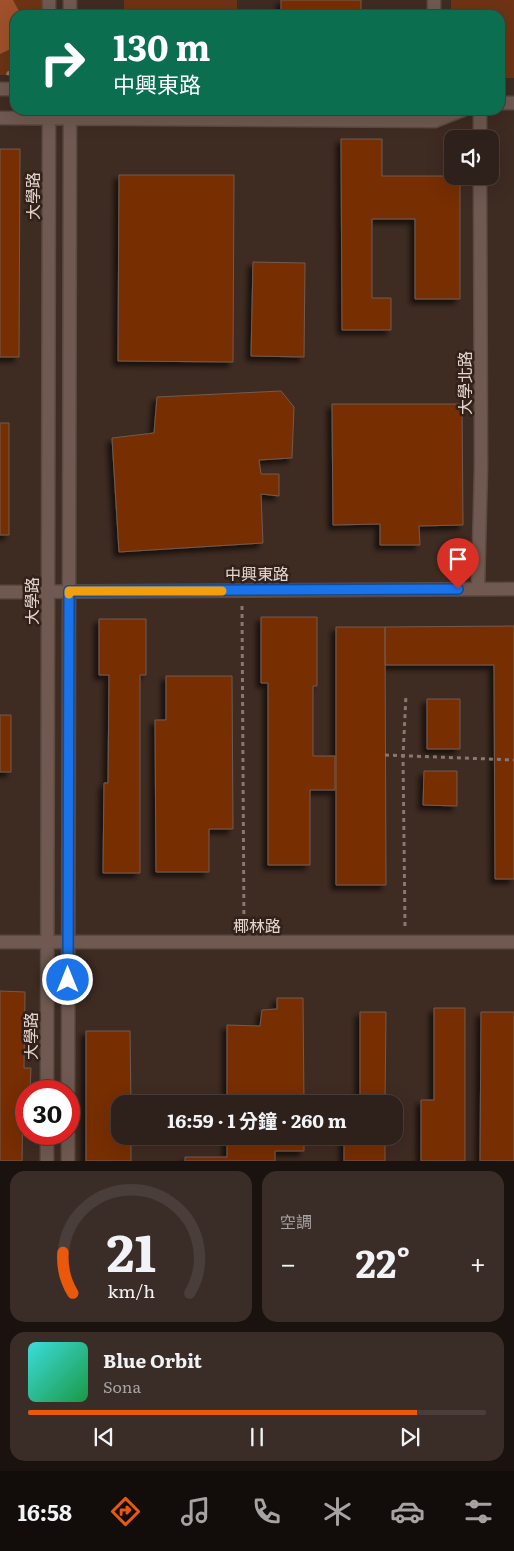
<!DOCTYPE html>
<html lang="zh-TW">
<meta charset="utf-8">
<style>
:root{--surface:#2e201a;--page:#3a2d27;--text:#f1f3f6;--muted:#a7a3a2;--line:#493e39;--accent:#ea580c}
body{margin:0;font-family:Literata,"Noto Sans TC",serif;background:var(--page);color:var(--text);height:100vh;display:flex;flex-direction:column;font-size:19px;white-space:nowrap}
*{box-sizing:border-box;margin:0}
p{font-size:16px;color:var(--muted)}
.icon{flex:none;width:28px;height:28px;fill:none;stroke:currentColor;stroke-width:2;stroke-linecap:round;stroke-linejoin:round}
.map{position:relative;height:1161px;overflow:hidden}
.side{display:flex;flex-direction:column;gap:10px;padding:10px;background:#19120e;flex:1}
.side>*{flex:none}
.guide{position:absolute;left:10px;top:10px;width:495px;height:105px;border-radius:15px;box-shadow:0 5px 20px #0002,0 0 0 1px var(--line);background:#0b6e4f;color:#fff;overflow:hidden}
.controls{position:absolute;left:444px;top:130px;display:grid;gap:10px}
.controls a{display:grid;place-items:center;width:55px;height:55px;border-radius:10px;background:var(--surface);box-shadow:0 5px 20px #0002,0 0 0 1px var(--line);font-size:25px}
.speed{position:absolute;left:15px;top:1080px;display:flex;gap:10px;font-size:25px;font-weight:700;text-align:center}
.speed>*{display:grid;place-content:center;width:65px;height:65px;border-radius:50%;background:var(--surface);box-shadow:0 5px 20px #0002,0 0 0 1px var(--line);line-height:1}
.speed .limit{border:8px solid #d22;background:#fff;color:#111}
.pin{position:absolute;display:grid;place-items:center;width:42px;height:42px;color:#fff;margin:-51px -21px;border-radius:50% 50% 50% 0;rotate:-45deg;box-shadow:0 0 5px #0007}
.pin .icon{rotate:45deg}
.me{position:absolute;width:55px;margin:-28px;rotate:0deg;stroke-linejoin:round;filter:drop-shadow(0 0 4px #0008)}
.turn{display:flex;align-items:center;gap:18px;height:105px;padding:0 20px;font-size:22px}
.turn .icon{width:65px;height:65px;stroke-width:2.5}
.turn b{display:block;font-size:35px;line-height:42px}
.big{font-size:38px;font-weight:700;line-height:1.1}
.side .widget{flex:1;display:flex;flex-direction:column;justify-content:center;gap:8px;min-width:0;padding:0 18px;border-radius:15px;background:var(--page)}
.side .dial{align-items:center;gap:0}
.dial svg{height:130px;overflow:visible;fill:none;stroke:var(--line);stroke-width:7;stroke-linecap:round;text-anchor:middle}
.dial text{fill:var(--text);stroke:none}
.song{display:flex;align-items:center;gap:15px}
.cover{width:60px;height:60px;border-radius:8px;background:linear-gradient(135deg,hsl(180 70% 55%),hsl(140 70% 35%))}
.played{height:5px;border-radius:2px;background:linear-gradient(90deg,var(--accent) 85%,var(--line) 85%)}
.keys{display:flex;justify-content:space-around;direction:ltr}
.heat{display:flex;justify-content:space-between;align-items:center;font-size:28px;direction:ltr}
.side .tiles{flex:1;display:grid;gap:10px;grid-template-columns:1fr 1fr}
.widget:last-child{grid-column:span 2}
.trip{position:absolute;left:111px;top:1095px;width:292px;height:50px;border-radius:15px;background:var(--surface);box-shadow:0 5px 20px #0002,0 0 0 1px var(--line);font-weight:700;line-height:50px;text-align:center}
.tabs{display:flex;height:80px;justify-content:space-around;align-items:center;background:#120d0a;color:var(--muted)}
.tabs .icon{width:35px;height:35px}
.tabs .on{color:var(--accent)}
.tabs b{font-size:22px;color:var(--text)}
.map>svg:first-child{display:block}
.green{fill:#6d3314}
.water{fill:#9e512a}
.building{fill:#772e00;stroke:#715b52;filter:url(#shadow)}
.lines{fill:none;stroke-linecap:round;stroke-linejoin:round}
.minor-casing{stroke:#5a4a42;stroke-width:15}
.path{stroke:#897871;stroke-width:3;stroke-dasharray:4 4;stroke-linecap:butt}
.minor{stroke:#6f5950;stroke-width:12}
.route-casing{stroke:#114b97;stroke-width:12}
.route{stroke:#1a73e8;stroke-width:9}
.slow{stroke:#f59e0b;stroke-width:9}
.labels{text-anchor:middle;stroke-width:5;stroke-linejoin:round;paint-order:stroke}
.street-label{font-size:16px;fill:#e4d7d1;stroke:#332119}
</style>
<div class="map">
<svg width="514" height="1161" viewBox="0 0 514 1161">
<defs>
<filter id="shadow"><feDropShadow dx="-4.5" dy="4.5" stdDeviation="2.5" flood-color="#0009"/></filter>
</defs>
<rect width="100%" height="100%" fill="#3e2b22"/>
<!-- green -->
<path class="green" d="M 0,0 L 49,0 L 49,15 L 15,15 L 15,75 L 0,75 Z
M 124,0 L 237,0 L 237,15 L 124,15 Z
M 451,0 L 514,0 L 514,78 L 500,78 L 500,15 L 451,15 Z"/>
<!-- water -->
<path class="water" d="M 0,0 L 13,0 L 21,15 L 15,15 L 15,47 L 0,54 Z"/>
<!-- building -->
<path class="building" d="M 281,0 L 361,0 L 361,15 L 281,15 Z
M 341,139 L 382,139 L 382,176 L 460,176 L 460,299 L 415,299 L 415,219 L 372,219 L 372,298 L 391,298 L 391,330 L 342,330 Z
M 0,149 L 20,149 L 19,357 L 0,357 Z
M 119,175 L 234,175 L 233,362 L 118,361 Z
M 253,262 L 305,263 L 304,357 L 251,356 Z
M 281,391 L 294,407 L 292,458 L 259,460 L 261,474 L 279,474 L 279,496 L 261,494 L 263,543 L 119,552 L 112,438 L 154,433 L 157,397 Z
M 332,404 L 462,404 L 463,525 L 419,526 L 420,545 L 380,545 L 380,524 L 333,525 Z
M 0,423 L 9,423 L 9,535 L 0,535 Z
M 261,617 L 317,617 L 317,686 L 313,686 L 313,756 L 335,756 L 335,790 L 310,790 L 310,865 L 268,865 L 268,683 L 261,683 Z
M 99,619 L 146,619 L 146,675 L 140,675 L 140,873 L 103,873 L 104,783 L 108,783 L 109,675 L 99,675 Z
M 514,626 L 514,879 L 495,879 L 494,665 L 385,665 L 385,627 Z
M 336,627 L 385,627 L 386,885 L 336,885 Z
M 166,676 L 232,676 L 233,829 L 209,829 L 209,872 L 156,872 L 155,720 L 166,720 Z
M 427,699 L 460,699 L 460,749 L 427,749 Z
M 0,715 L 11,715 L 11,772 L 0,772 Z
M 424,771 L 457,771 L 457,806 L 423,805 Z
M 0,991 L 25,992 L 24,1068 L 31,1068 L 30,1091 L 26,1091 L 26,1099 L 23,1099 L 22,1161 L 0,1161 Z
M 277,998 L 303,998 L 304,1104 L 227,1104 L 227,1025 L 260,1026 L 262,1010 L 277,1009 Z
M 434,1008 L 465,1008 L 465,1161 L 421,1161 L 421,1100 L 434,1100 Z
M 360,1012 L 386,1012 L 385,1104 L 360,1104 Z
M 481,1012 L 514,1012 L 514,1161 L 480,1161 Z
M 86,1031 L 130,1031 L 131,1104 L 120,1104 L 120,1136 L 131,1136 L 131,1161 L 86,1161 Z
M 227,1136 L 304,1136 L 304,1151 L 275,1151 L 275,1161 L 185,1161 L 185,1157 L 227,1157 Z
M 344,1136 L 385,1136 L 385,1161 L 344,1161 Z"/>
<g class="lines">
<defs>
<path id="minor" d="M 434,0 L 434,15
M 49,15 L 49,0
M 70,15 L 70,0
M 0,89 L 15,89
M 500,103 L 514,103
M 480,110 L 480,139
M 0,118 L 435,121 L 463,110
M 478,589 L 481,467 L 480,176
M 0,592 L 514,589
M 0,942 L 514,942
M 47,1091 L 49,110
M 68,1091 L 70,110
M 47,1161 L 47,1134
M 68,1161 L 68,1134"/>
</defs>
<!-- minor casing -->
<use href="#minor" class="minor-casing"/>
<!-- path -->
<path class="path" d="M 7,75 L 15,63
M 242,606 L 244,927
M 385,755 L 514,760
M 405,926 L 403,756 L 406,695"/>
<!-- minor -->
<use href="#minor" class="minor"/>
</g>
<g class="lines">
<defs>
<path id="route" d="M 68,980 L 69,591 L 458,589"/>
</defs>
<!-- route casing -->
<use href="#route" class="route-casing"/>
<!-- route -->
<use href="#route" class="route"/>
<!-- slow -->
<path class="slow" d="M 69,594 L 69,591 L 222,591"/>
</g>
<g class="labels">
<!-- street labels -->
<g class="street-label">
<text transform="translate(33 196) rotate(-90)" y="6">大學路</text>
<text transform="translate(465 383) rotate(-90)" y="6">大學北路</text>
<text x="257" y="580">中興東路</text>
<text transform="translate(32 601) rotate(-90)" y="6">大學路</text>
<text x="257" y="932">椰林路</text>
<text transform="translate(31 1036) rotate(-90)" y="6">大學路</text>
</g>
</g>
</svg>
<div class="controls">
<a><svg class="icon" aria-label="sound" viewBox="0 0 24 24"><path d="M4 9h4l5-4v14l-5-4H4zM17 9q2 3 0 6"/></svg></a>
</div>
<div class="speed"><div class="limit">30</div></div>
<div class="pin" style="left:458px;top:589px;background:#d93025"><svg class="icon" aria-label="arrive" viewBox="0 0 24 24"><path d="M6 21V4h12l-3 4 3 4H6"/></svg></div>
<svg class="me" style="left:68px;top:980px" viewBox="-20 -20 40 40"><circle r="17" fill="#1a73e8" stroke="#fff" stroke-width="3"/><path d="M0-11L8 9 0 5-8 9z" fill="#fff"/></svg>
<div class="trip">16:59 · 1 分鐘 · 260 m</div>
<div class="guide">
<div class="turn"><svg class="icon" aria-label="right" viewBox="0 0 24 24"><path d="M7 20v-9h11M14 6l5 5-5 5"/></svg><div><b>130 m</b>中興東路</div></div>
</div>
</div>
<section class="side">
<div class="tiles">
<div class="widget dial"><svg viewBox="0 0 100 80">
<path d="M14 69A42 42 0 1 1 86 69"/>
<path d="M14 69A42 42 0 0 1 8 44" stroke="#ea580c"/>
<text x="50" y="56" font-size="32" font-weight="700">21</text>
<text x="50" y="72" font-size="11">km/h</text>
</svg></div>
<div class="widget"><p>空調</p>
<div class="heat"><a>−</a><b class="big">22°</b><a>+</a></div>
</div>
<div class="widget">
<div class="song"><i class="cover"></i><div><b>Blue Orbit</b><p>Sona</p></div></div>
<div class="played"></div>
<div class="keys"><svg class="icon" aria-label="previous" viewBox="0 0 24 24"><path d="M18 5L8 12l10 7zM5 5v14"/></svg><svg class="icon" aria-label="pause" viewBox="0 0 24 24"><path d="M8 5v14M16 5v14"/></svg><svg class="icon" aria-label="next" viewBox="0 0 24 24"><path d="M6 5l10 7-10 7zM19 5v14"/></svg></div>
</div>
</div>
</section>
<nav class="tabs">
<b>16:58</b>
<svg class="icon on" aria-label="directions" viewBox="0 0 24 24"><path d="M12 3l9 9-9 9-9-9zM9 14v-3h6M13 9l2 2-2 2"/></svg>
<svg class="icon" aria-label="music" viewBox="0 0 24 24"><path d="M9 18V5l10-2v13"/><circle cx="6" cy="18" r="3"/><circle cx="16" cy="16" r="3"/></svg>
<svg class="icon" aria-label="phone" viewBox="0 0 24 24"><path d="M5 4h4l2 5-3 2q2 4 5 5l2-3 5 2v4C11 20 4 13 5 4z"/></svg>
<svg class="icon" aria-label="climate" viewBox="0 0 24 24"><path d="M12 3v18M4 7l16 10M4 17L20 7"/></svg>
<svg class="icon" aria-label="car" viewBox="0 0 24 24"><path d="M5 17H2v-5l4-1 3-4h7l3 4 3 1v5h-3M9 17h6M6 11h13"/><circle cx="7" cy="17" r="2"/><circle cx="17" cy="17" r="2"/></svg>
<svg class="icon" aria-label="filters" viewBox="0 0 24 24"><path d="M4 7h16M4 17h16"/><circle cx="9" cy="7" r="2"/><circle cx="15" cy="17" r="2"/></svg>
</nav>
